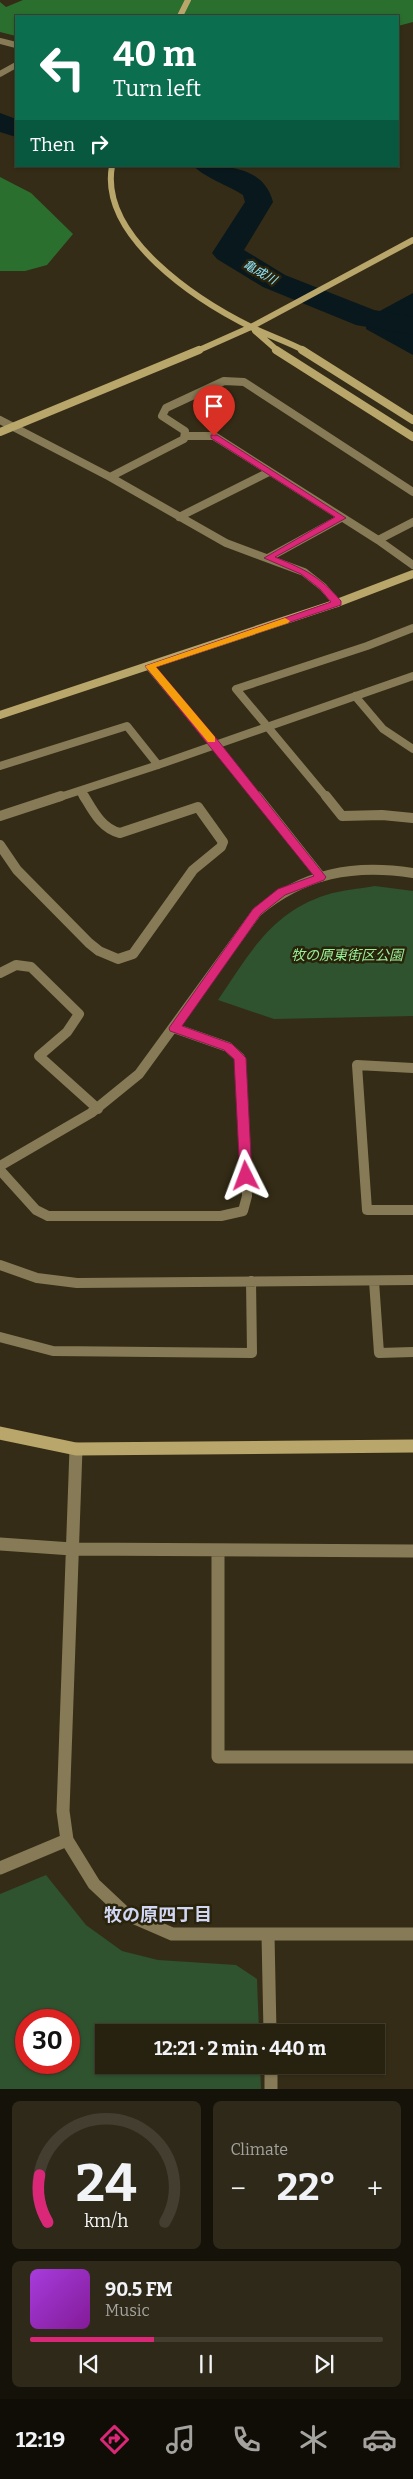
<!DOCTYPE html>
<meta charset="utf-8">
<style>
:root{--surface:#272110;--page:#2f2919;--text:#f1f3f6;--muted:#a4a39f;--line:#433e30;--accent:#db2777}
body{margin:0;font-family:Bitter,"Noto Sans JP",serif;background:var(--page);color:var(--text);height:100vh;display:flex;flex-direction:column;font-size:19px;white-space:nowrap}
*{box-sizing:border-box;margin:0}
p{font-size:16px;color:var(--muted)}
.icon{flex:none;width:28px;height:28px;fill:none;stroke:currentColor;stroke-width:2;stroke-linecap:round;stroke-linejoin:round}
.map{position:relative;height:2089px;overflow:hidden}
.sheet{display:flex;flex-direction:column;gap:12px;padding:12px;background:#151209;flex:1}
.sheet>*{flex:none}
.banner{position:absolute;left:15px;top:15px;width:384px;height:152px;border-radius:0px;box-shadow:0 1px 4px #0004,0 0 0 1px var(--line);background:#0b6e4f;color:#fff;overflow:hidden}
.speed{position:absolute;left:15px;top:2009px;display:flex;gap:10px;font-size:25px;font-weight:700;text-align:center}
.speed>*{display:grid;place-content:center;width:65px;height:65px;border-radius:50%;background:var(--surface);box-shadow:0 1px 4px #0004,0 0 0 1px var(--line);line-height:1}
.speed .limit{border:8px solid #d22;background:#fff;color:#111}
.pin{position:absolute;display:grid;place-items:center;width:42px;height:42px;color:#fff;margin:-51px -21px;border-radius:50% 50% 50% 0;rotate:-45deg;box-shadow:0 0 5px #0007}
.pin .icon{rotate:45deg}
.me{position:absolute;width:55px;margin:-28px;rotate:357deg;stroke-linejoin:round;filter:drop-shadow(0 0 4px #0008)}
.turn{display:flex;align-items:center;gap:18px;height:105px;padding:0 15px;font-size:22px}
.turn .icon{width:65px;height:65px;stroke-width:2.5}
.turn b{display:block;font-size:35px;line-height:42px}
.then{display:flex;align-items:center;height:48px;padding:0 15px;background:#0003;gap:10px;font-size:19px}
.big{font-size:38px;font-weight:700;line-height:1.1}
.sheet .widget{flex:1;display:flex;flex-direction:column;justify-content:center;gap:8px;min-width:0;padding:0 18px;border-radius:8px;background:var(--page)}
.sheet .dial{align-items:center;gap:0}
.dial svg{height:130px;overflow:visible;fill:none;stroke:var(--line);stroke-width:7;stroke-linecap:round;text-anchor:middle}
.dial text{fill:var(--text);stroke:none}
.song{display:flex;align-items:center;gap:15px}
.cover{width:60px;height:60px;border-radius:8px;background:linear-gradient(135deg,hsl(280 70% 55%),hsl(290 70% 35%))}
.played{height:5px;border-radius:2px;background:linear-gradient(90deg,var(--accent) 35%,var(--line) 35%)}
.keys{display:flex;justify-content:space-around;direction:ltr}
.heat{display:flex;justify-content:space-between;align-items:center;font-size:28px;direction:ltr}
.sheet .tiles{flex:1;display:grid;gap:12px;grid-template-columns:1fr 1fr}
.widget:last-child{grid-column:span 2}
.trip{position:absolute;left:95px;top:2024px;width:290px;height:50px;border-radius:0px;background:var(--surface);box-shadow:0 1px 4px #0004,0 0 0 1px var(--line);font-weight:700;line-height:50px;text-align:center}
.dock{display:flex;height:80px;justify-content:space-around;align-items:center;background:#100d06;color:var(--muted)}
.dock .icon{width:35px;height:35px}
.dock .active{color:var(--accent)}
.dock b{font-size:22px;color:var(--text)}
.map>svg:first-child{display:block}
.green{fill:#2e532e;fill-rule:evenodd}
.forest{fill:#2b6f2f}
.water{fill:#08181d}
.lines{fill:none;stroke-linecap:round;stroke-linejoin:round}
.river{fill:#08181d;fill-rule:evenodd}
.street-far3{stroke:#867b56;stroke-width:6}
.street-far2{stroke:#867b56;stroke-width:8}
.street-far1{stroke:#867b56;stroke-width:10}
.street{stroke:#867b56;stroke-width:13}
.secondary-far2{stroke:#b9a66b;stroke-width:6}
.secondary-far1{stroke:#b9a66b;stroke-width:8}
.secondary{stroke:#b9a66b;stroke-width:13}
.route{fill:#db2777;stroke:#8e194d}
.slow{fill:#f59e0b}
.labels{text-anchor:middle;stroke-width:5;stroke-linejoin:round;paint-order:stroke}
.far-water-label{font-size:12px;font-style:italic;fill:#8fe5fd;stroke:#2a230c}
.park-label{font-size:14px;font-style:italic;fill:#97f197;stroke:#2a230c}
.near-neighbourhood-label{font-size:18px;font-weight:bold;fill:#d0d6f3;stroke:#2a230c}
</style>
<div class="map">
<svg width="413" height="2089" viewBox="0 0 413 2089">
<rect width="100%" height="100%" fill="#342c16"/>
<!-- green -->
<path class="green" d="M 375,886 L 413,891 L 413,1016 L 274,1019 L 218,1000 C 249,955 270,913 326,895 C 341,890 359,889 375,886 Z
M 46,1875 L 86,1925 L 122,1951 L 158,1960 L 236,1965 L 257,1979 L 259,2032 L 104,2032 L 104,2065 L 260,2065 L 261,2089 L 0,2089 L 0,1894 ZM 26,2020 L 69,2020 L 69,2062 L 26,2062 Z"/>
<!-- forest -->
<path class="forest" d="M 23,0 L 413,0 L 413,22 L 398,26 L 398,16 L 16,16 L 16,36 L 0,32 L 0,2 L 6,7 Z
M 0,177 L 31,193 L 73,234 L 47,265 L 25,271 L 0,271 Z"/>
<!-- water -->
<path class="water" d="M 413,293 L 413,355 L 366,329 L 367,318 Z"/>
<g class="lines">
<!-- river -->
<path class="river" d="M 0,113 L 16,119 L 16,137 L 0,132 Z
M 194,166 C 225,166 263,165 273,202 L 244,250 L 285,275 L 374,310 L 413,317 L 413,335 L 356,325 L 263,287 L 217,259 L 212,253 L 245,202 L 243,195 C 231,187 200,175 194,166 Z"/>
<!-- street-far3 -->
<path class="street-far3" d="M 0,41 L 16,45
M 0,74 L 16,65"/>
<!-- street-far2 -->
<path class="street-far2" d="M 0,420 L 110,477 L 226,543 L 304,572 L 323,587 L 337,603
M 185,436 L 214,436 L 378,540 L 413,565
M 110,477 L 184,439 L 185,431 L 162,416 L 166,408 L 224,381 L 244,382 L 413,492
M 179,517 L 269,472
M 378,540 L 413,522
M 268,558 L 341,518
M 149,666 L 258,798
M 355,696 L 383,729 L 413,749
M 0,766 L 127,726 L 158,765
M 80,791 L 84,798
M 57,798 L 158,765 L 413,676
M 327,798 L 236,689 L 367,646 L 413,628"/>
<!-- street-far1 -->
<path class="street-far1" d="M 257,796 L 321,877
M 326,796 L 342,816 L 382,815 L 413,818
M 0,816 L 61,796
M 0,845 L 17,870 L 89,943 L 99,951 L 118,959 L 133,954 L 193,870 L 221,847 L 223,842 L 198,807 L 120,833 C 102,829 93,811 84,796
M 0,973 L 16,965 L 31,967 L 79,1014 L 67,1032 L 39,1056 L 98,1109
M 413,1068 L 357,1065 L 367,1210 L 413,1210
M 0,1166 L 91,1113 L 139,1074 L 257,912 C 304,873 353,864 413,873
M 0,1170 L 36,1210 L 48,1216 L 221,1216 L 243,1211 L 247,1196 L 240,1058 L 228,1047 L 174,1028
M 0,1265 L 37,1278 L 77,1283 L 413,1280
M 374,1281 L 379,1353 L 413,1352
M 0,1337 L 53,1351 L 252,1353 L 251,1281"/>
<!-- street -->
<path class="street" d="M 76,1449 L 63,1811 L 67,1840 L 94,1884 L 126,1914 L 172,1934 L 413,1934
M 0,1544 L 72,1549 L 413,1551
M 218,1550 L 218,1757 L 413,1757
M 0,1868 L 67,1840
M 268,1935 L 270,2032
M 271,2065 L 271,2089"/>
<!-- secondary-far2 -->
<path class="secondary-far2" d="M 180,16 L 188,0
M 112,166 C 99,237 198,301 253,328 C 270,336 288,342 305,351
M 255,331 L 278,351
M 197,351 L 251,327 L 413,240"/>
<!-- secondary-far1 -->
<path class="secondary-far1" d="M 276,350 L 413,437
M 302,350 L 413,420
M 0,432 L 199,350
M 0,715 L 337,603 L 413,574"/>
<!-- secondary -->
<path class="secondary" d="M 0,1433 L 76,1449 L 413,1446"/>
</g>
<!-- route -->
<path class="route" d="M 211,435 L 217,435 L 346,518 L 275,557 C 306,570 319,576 341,601 L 341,605 L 156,667 L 220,743 L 326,877 L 324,880 L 285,895 L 261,914 L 182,1026 L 232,1044 L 246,1058 L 252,1176 L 246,1181 L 240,1176 L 234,1059 L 224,1050 L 170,1031 L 169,1028 L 253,909 L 278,889 L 314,876 L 145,666 L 331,602 L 320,589 L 301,574 L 264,558 L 335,517 L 211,438 Z"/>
<!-- slow -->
<path class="slow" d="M 285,618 L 290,621 L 288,623 L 156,667 L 215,737 L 215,742 L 208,742 L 145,666 Z"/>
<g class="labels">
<!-- far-water labels -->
<g class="far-water-label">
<text transform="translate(260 272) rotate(30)" y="4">亀成川</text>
</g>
<!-- park labels -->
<g class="park-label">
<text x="347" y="960">牧の原東街区公園</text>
</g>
<!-- near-neighbourhood labels -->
<g class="near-neighbourhood-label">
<text x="158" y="1921">牧の原四丁目</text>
</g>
</g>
</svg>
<div class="speed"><div class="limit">30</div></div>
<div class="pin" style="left:214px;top:436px;background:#d93025"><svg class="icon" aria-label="arrive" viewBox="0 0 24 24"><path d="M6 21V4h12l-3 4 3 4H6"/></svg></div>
<svg class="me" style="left:246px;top:1176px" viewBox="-20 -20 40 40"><path d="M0-17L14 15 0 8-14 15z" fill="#db2777" stroke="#fff" stroke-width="4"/></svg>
<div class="trip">12:21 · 2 min · 440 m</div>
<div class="banner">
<div class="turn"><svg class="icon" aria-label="left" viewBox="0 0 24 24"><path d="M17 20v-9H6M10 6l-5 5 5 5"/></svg><div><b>40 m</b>Turn left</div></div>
<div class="then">Then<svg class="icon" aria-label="right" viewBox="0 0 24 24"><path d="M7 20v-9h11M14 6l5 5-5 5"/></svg></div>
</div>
</div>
<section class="sheet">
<div class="tiles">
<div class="widget dial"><svg viewBox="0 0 100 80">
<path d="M14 69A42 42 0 1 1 86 69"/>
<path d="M14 69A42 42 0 0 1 9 40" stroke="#db2777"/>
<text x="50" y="56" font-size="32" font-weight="700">24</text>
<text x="50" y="72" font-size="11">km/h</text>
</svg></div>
<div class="widget"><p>Climate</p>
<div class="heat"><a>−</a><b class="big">22°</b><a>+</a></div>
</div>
<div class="widget">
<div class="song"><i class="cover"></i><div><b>90.5 FM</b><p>Music</p></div></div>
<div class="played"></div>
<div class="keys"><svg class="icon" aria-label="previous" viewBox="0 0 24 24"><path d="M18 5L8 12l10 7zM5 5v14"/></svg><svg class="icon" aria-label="pause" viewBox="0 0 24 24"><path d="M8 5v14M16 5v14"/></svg><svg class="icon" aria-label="next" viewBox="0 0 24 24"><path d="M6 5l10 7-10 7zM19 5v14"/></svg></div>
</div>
</div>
</section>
<nav class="dock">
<b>12:19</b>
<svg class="icon active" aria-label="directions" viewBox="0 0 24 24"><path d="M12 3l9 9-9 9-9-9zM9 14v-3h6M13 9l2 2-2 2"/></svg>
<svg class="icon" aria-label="music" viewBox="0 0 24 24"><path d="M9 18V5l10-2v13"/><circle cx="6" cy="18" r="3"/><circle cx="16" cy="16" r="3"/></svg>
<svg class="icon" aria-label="phone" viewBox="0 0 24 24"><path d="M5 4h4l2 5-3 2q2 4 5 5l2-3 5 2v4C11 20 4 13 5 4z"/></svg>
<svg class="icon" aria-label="climate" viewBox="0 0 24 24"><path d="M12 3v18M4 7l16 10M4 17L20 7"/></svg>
<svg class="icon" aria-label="car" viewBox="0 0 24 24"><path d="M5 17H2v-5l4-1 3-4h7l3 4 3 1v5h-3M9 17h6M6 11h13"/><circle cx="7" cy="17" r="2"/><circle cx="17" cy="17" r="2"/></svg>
</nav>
